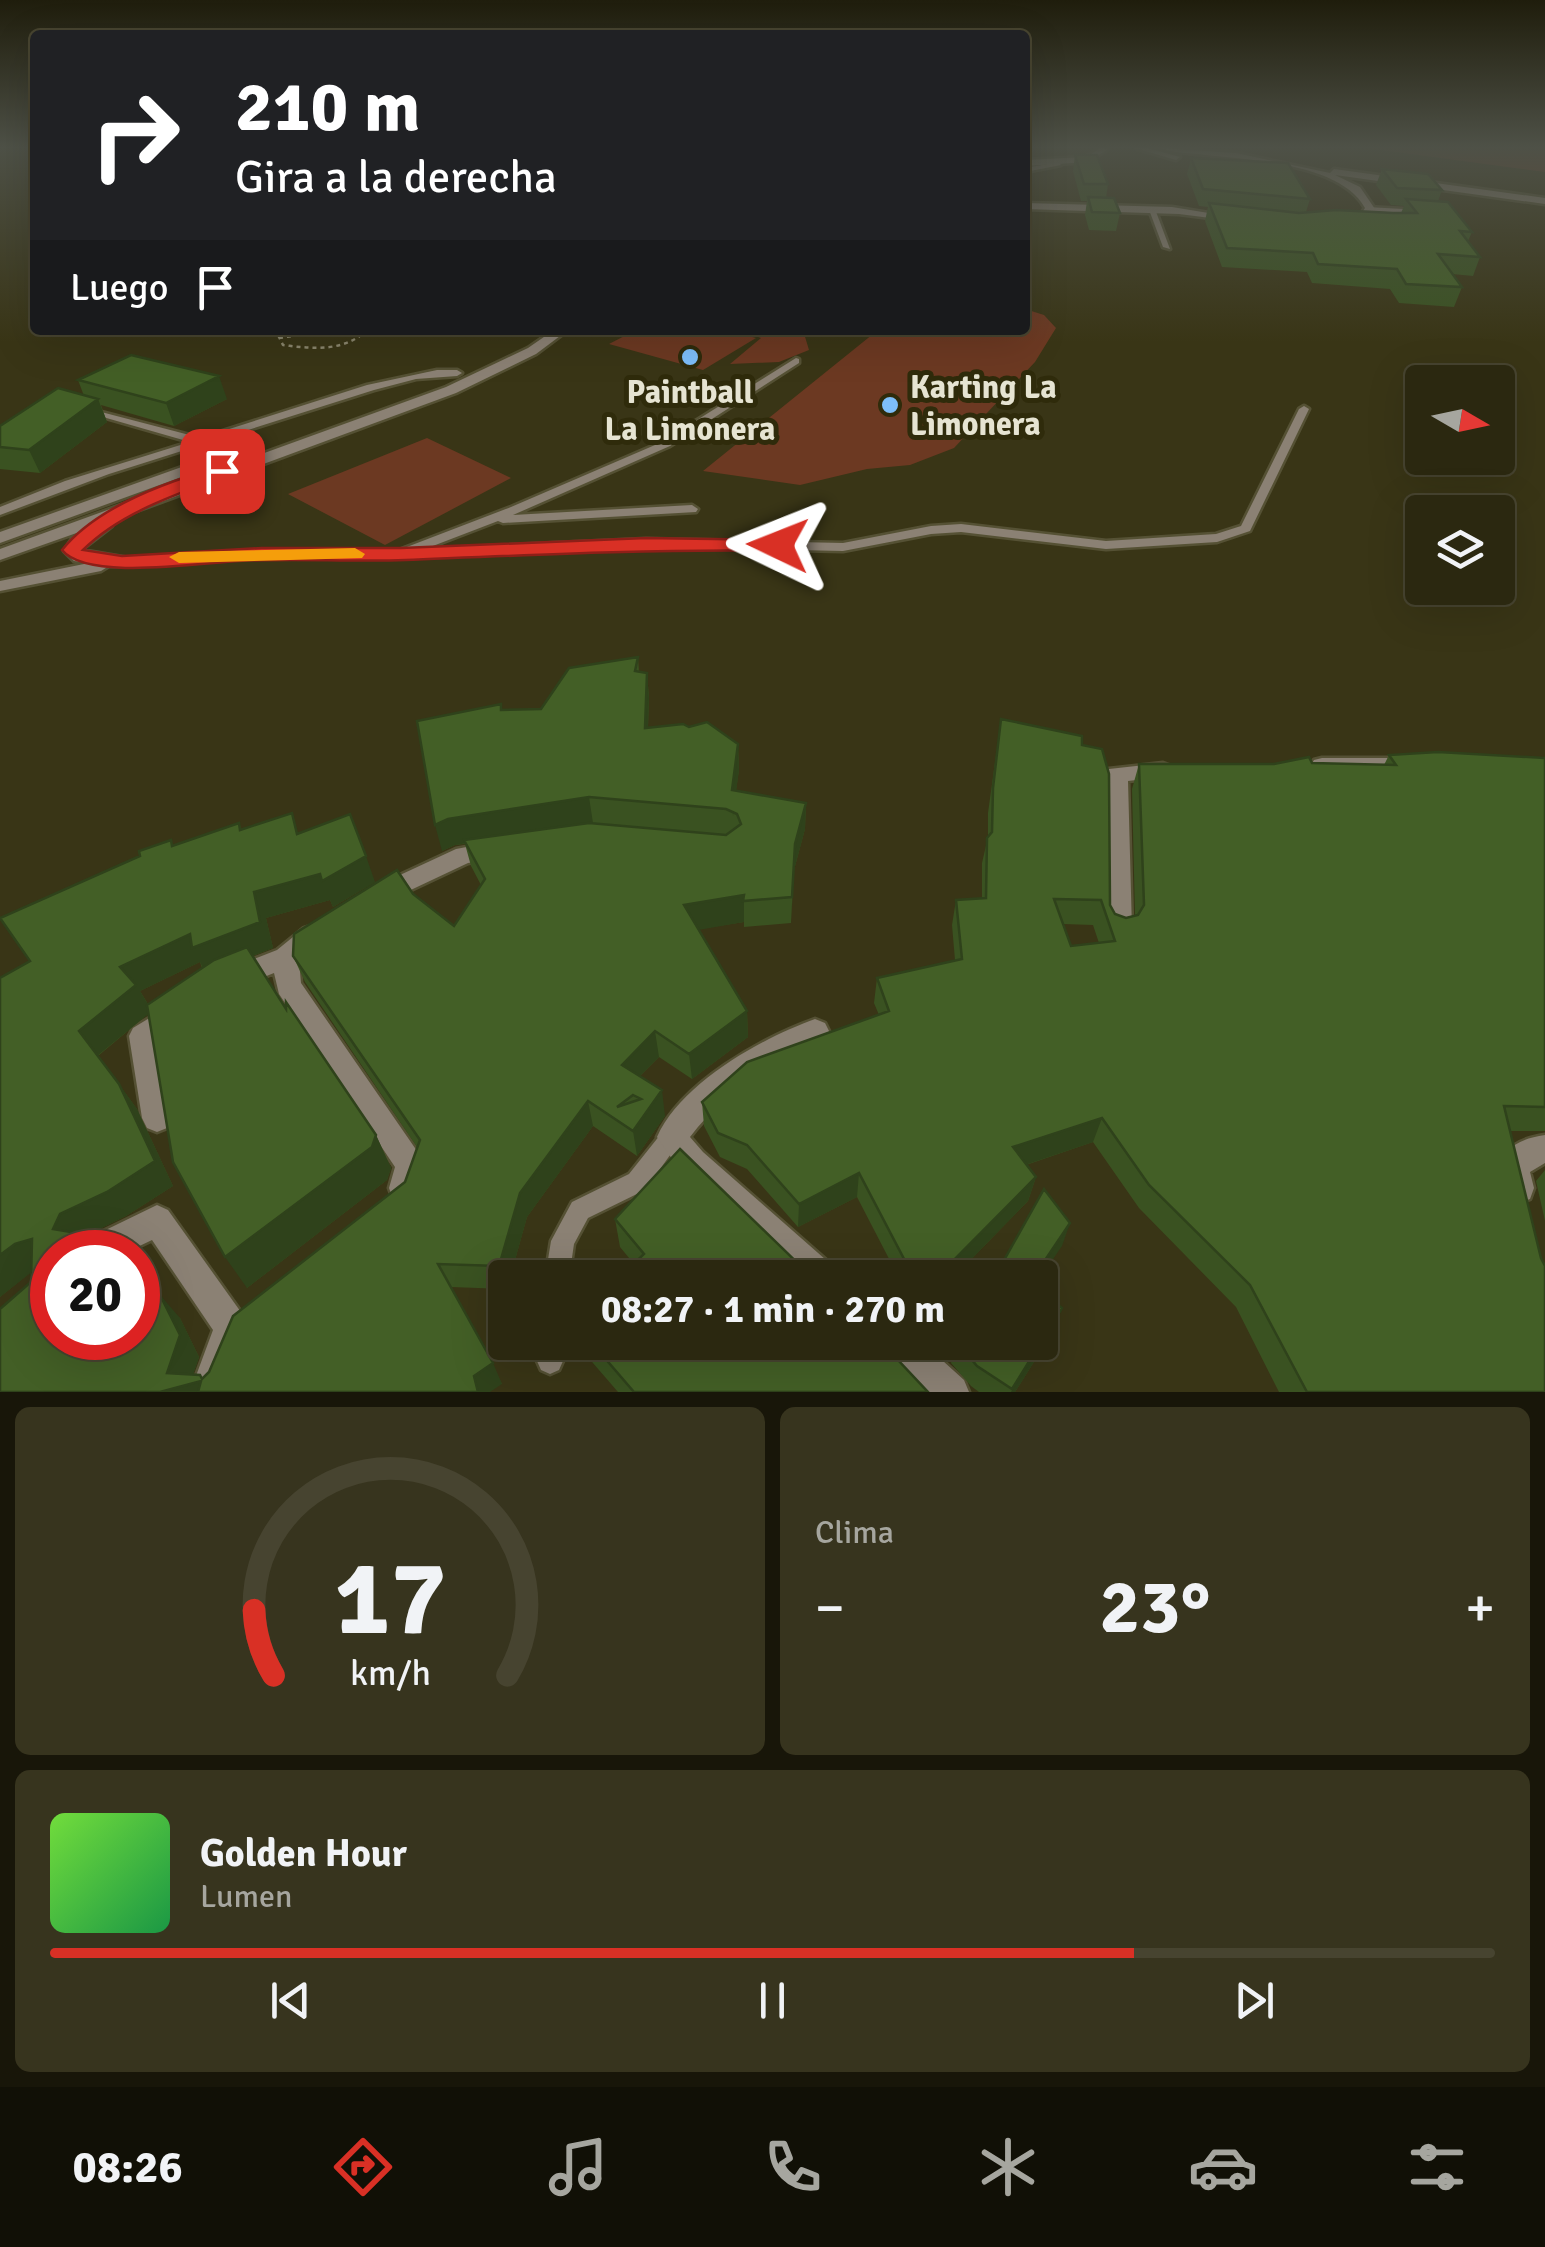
<!DOCTYPE html>
<html lang="es">
<meta charset="utf-8">
<style>
:root{--surface:#2b2810;--page:#37341e;--text:#f1f3f6;--muted:#a6a69f;--line:#474430;--accent:#d93025}
body{margin:0;font-family:Signika,sans-serif;background:var(--page);color:var(--text);height:100vh;display:flex;flex-direction:column;font-size:38px;white-space:nowrap}
*{box-sizing:border-box;margin:0}
p{font-size:32px;color:var(--muted)}
.icon{flex:none;width:55px;height:55px;fill:none;stroke:currentColor;stroke-width:2;stroke-linecap:round;stroke-linejoin:round}
.map{position:relative;height:1392px;overflow:hidden}
.side{display:flex;flex-direction:column;gap:15px;padding:15px;background:#181609;flex:1}
.side>*{flex:none}
.hud{position:absolute;left:30px;top:30px;width:1000px;height:305px;border-radius:10px;box-shadow:0 10px 40px #0002,0 0 0 2px var(--line);background:#202124;color:#fff;overflow:hidden}
.needle{width:65px;rotate:99deg}
.buttons{position:absolute;left:1405px;top:365px;display:grid;gap:20px}
.buttons a{display:grid;place-items:center;width:110px;height:110px;border-radius:10px;background:var(--surface);box-shadow:0 10px 40px #0002,0 0 0 2px var(--line);font-size:50px}
.speed{position:absolute;left:30px;top:1230px;display:flex;gap:20px;font-size:50px;font-weight:700;text-align:center}
.speed>*{display:grid;place-content:center;width:130px;height:130px;border-radius:50%;background:var(--surface);box-shadow:0 10px 40px #0002,0 0 0 2px var(--line);line-height:1}
.speed .limit{border:15px solid #d22;background:#fff;color:#111}
.pin{position:absolute;display:grid;place-items:center;width:85px;height:85px;color:#fff;margin:-42px;border-radius:20px;box-shadow:0 5px 15px #0006}
.me{position:absolute;width:110px;margin:-55px;rotate:272deg;stroke-linejoin:round;filter:drop-shadow(0 0 8px #0008)}
.turn{display:flex;align-items:center;gap:35px;height:210px;padding:0 40px;font-size:45px}
.turn .icon{width:130px;height:130px;stroke-width:2.5}
.turn b{display:block;font-size:70px;line-height:85px}
.then{display:flex;align-items:center;height:95px;padding:0 40px;background:#0003;gap:20px;font-size:38px}
.big{font-size:75px;font-weight:800;line-height:1.1}
.side .card{flex:1;display:flex;flex-direction:column;justify-content:center;gap:15px;min-width:0;padding:0 35px;border-radius:15px;background:var(--page)}
.side .dial{align-items:center;gap:0}
.dial svg{height:260px;overflow:visible;fill:none;stroke:var(--line);stroke-width:7;stroke-linecap:round;text-anchor:middle}
.dial text{fill:var(--text);stroke:none}
.song{display:flex;align-items:center;gap:30px}
.cover{width:120px;height:120px;border-radius:15px;background:linear-gradient(135deg,hsl(100 70% 55%),hsl(140 70% 35%))}
.played{height:10px;border-radius:5px;background:linear-gradient(90deg,var(--accent) 75%,var(--line) 75%)}
.keys{display:flex;justify-content:space-around;direction:ltr}
.heat{display:flex;justify-content:space-between;align-items:center;font-size:55px;direction:ltr}
.side .tiles{flex:1;display:grid;gap:15px;grid-template-columns:1fr 1fr}
.card:last-child{grid-column:span 2}
.trip{position:absolute;left:488px;top:1260px;width:570px;height:100px;border-radius:10px;background:var(--surface);box-shadow:0 10px 40px #0002,0 0 0 2px var(--line);font-weight:800;line-height:100px;text-align:center}
.tabs{display:flex;height:160px;justify-content:space-around;align-items:center;background:#111006;color:var(--muted)}
.tabs .icon{width:70px;height:70px}
.tabs .current{color:var(--accent)}
.tabs b{font-size:45px;color:var(--text)}
.map>svg:first-child{display:block}
.green{fill:#6c3922}
.lines{fill:none;stroke-linecap:round;stroke-linejoin:round}
.service-casing{stroke:#555134;stroke-width:5}
.minor-casing{stroke:#555134;stroke-width:5}
.path{stroke:#89856c;stroke-width:2.5;stroke-dasharray:4 4;stroke-linecap:butt}
.service{fill:#8b8174;fill-rule:evenodd}
.minor{fill:#8b8174;fill-rule:evenodd}
.wall{fill:#3a5221;fill-rule:evenodd}
.shaded-wall{fill:#2f421b}
.building{fill:#435f26;stroke:#2f421b;stroke-width:2.5;fill-rule:evenodd}
.route{fill:#d93025;stroke:#8d1f18;stroke-width:2.5}
.slow{fill:#f59e0b}
.poi-dot{fill:#7dbef9;stroke:#2f2b0b;stroke-width:4}
.labels{text-anchor:middle;stroke-width:10;stroke-linejoin:round;paint-order:stroke}
.far-poi-label{font-size:32px;font-weight:bold;fill:#e6e4d2;stroke:#2f2b0b;text-anchor:start}
</style>
<div class="map">
<svg width="1545" height="1392" viewBox="0 0 1545 1392">
<rect width="100%" height="100%" fill="#393516"/>
<!-- green -->
<path class="green" d="M 1366,148 L 1545,148 L 1545,172 Z
M 1025,309 L 1044,315 L 1056,328 L 1035,362 L 954,448 L 910,465 L 867,469 L 800,485 L 703,471 L 878,330 L 1025,330 Z
M 636,330 L 725,330 L 756,338 L 703,370 L 609,344 Z
M 738,330 L 803,330 L 809,350 L 779,362 L 730,364 L 761,338 Z
M 427,438 L 511,478 L 385,545 L 288,494 Z"/>
<g class="lines">
<defs>
<path id="service" d="M 1057,160 L 1061,165 L 1025,172 L 1025,168 L 1054,163 Z
M 1148,207 L 1155,209 L 1170,249 L 1163,247 Z
M 1367,207 L 1421,210 L 1425,212 L 1421,214 L 1370,211 Z
M 796,358 L 799,359 L 799,363 L 670,446 L 513,515 L 692,505 L 698,509 L 696,512 L 503,523 L 498,521 L 425,549 L 646,539 L 843,543 L 931,526 L 961,524 L 1106,541 L 1216,534 L 1241,526 L 1299,409 L 1304,406 L 1309,409 L 1250,531 L 1217,542 L 1106,549 L 961,532 L 931,534 L 843,551 L 646,547 L 401,558 L 262,558 L 122,566 L 116,562 L 122,558 L 262,550 L 399,550 L 511,507 L 662,442 Z
M 437,370 L 457,370 L 462,373 L 457,376 L 416,379 L 374,390 L 109,474 L 0,515 L 0,507 L 65,481 L 190,442 L 82,411 L 82,407 L 201,438 L 367,385 Z
M 672,1127 L 680,1130 L 683,1137 L 645,1190 L 588,1218 L 574,1244 L 569,1278 L 545,1278 L 551,1241 L 572,1202 L 629,1174 L 664,1130 Z
M 539,1342 L 565,1342 L 563,1361 L 559,1370 L 550,1374 L 541,1370 L 537,1361 Z"/>
<path id="minor" d="M 1101,148 L 1108,149 L 1088,162 L 1025,166 L 1025,160 L 1086,157 Z
M 1135,148 L 1147,148 L 1180,157 L 1176,160 Z
M 1160,148 L 1236,153 L 1330,173 L 1334,169 L 1545,198 L 1545,204 L 1335,175 L 1360,187 L 1375,209 L 1367,221 L 1348,225 L 1345,220 L 1359,217 L 1365,208 C 1341,164 1252,160 1206,155 C 1191,153 1173,153 1160,148 Z
M 1025,203 L 1172,207 L 1239,218 L 1234,221 L 1179,214 L 1025,209 Z
M 554,330 L 568,330 L 536,354 L 456,393 L 112,520 L 112,526 L 81,550 L 128,558 L 131,562 L 128,566 L 109,566 L 101,571 L 0,591 L 0,581 L 89,563 L 74,561 L 64,551 L 74,536 L 85,530 L 0,560 L 0,549 L 446,387 L 528,348 Z
M 204,459 L 212,464 L 209,467 L 0,543 L 0,532 Z
M 1322,758 L 1408,758 L 1416,760 L 1419,765 L 1416,770 L 1408,772 L 1322,772 L 1314,770 L 1311,765 L 1314,760 Z
M 1163,763 L 1171,766 L 1174,771 L 1171,776 L 1128,781 L 1132,930 L 1128,937 L 1119,940 L 1110,937 L 1106,930 L 1106,774 L 1109,769 Z
M 493,842 L 501,845 L 505,851 L 501,857 L 468,863 L 381,904 L 372,902 L 369,895 L 372,888 L 456,849 Z
M 313,925 L 322,928 L 326,935 L 322,942 L 299,961 L 301,983 L 426,1164 L 415,1199 L 404,1203 L 393,1199 L 389,1188 L 395,1167 L 279,994 L 274,973 L 237,988 L 228,985 L 224,977 L 228,969 L 277,950 L 304,928 Z
M 174,1003 L 183,1007 L 187,1015 L 183,1023 L 158,1041 L 172,1118 L 167,1128 L 157,1132 L 147,1128 L 142,1118 L 129,1036 L 133,1028 Z
M 815,1019 L 825,1023 L 829,1031 L 825,1039 C 774,1065 725,1090 690,1137 L 703,1152 L 834,1267 L 839,1278 L 798,1278 L 681,1172 L 657,1137 C 681,1083 762,1038 815,1019 Z
M 1545,1135 L 1545,1163 L 1530,1172 L 1534,1188 L 1530,1199 L 1519,1203 L 1508,1199 C 1492,1161 1504,1141 1545,1135 Z
M 157,1205 L 168,1210 L 243,1315 L 248,1327 L 224,1392 L 190,1392 L 213,1330 L 152,1240 L 127,1252 L 78,1252 L 83,1241 Z
M 879,1342 L 922,1342 L 964,1380 L 969,1392 L 926,1392 L 884,1354 Z"/>
</defs>
<!-- service casing -->
<use href="#service" class="service-casing"/>
<!-- minor casing -->
<use href="#minor" class="minor-casing"/>
<!-- path -->
<path class="path" d="M 281,330 L 277,333 L 283,345 C 313,349 344,352 367,330
M 279,338 L 327,331 L 363,334"/>
<!-- service -->
<use href="#service" class="service"/>
<!-- minor -->
<use href="#minor" class="minor"/>
</g>
<!-- wall -->
<path class="wall" d="M 1075,155 L 1108,184 L 1106,198 L 1120,213 L 1116,231 L 1089,230 L 1085,215 L 1087,201 L 1081,201 L 1073,171 Z
M 1191,158 L 1310,199 L 1306,212 L 1401,213 L 1404,206 L 1391,205 L 1376,185 L 1382,169 L 1442,190 L 1438,201 L 1472,232 L 1468,241 L 1480,257 L 1473,276 L 1452,274 L 1462,287 L 1454,307 L 1399,303 L 1390,289 L 1312,283 L 1307,272 L 1222,267 L 1205,221 L 1208,207 L 1199,206 L 1187,174 Z
M 78,380 L 227,399 L 174,426 L 101,405 L 107,422 L 40,473 L 0,469 L 0,426 L 84,396 Z
M 638,657 L 639,672 L 647,673 L 649,698 L 648,728 L 689,727 L 738,744 L 739,770 L 736,790 L 806,803 L 805,829 L 794,870 L 791,923 L 744,927 L 744,922 L 699,929 L 747,1011 L 748,1037 L 692,1079 L 659,1057 L 640,1076 L 665,1116 L 637,1156 L 593,1126 L 527,1217 L 510,1278 L 505,1278 L 505,1289 L 451,1287 L 502,1384 L 0,1392 L 31,1282 L 31,1272 L 0,1297 L 0,978 L 30,961 L 140,856 L 239,823 L 242,830 L 300,832 L 375,882 L 333,907 L 330,900 L 266,918 L 273,948 L 253,956 L 286,1009 L 376,1135 L 391,1168 L 387,1180 L 247,1288 L 148,1014 L 98,1056 L 137,1109 L 173,1186 L 126,1216 L 52,1252 L 180,1318 L 199,1357 L 193,1374 L 203,1378 L 405,1182 L 417,1147 L 305,982 L 293,956 L 413,894 L 454,926 L 481,885 L 471,866 L 465,844 L 455,845 L 442,851 L 501,704 L 502,710 L 541,709 ZM 200,962 L 202,968 L 148,1004 L 140,991 Z
M 1001,719 L 1082,745 L 1110,905 L 1115,914 L 1126,918 L 1135,916 L 1132,789 L 1139,764 L 1312,763 L 1384,765 L 1389,755 L 1545,758 L 1545,1131 L 1510,1131 L 1545,1392 L 1279,1392 L 1236,1307 L 1139,1208 L 1093,1142 L 1026,1165 L 1036,1177 L 1028,1201 L 953,1278 L 899,1278 L 857,1197 L 798,1227 L 747,1169 L 720,1157 L 704,1126 L 702,1102 L 879,1015 L 874,1003 L 877,978 L 955,960 L 952,925 L 956,900 L 982,899 L 982,863 L 988,837 L 988,813 ZM 1063,924 L 1093,925 L 1099,943 L 1071,946 Z
M 1545,1170 L 1545,1221 L 1536,1181 Z
M 615,1219 L 813,1278 L 634,1264 L 620,1247 Z
M 1054,1330 L 1015,1392 L 979,1392 L 971,1386 L 951,1363 L 956,1342 Z
M 579,1342 L 881,1342 L 928,1392 L 618,1392 L 580,1348 Z"/>
<!-- shaded-wall -->
<path class="shaded-wall" d="M 219,376 L 227,399 L 174,426 L 166,403 Z
M 98,399 L 107,422 L 40,473 L 29,450 Z
M 647,673 L 649,698 L 647,754 L 645,728 Z
M 738,744 L 739,770 L 733,816 L 732,790 Z
M 589,797 L 593,823 L 455,845 L 442,851 L 435,825 L 448,819 Z
M 806,803 L 805,829 L 794,870 L 791,923 L 795,844 Z
M 366,856 L 375,882 L 333,907 L 330,900 L 266,918 L 273,948 L 206,974 L 200,962 L 140,991 L 152,1011 L 97,1056 L 79,1031 L 120,967 L 254,892 Z
M 744,895 L 744,922 L 687,932 L 684,905 Z
M 747,1011 L 748,1037 L 692,1079 L 689,1054 Z
M 655,1031 L 659,1057 L 626,1090 L 622,1065 Z
M 119,1084 L 137,1109 L 173,1186 L 126,1216 L 81,1238 L 75,1252 L 53,1229 Z
M 662,1090 L 665,1116 L 637,1156 L 633,1131 Z
M 588,1101 L 593,1126 L 527,1217 L 510,1278 L 505,1278 L 505,1284 L 499,1266 L 520,1193 Z
M 1102,1118 L 1093,1142 L 1007,1171 L 1013,1147 Z
M 376,1135 L 391,1168 L 387,1180 L 247,1288 L 225,1257 Z
M 859,1173 L 857,1197 L 798,1227 L 799,1204 Z
M 1036,1177 L 1028,1201 L 953,1278 L 936,1278 Z
M 1070,1223 L 1062,1246 L 1040,1278 L 1033,1278 Z
M 32,1239 L 38,1267 L 0,1297 L 0,1255 L 15,1244 Z
M 160,1295 L 180,1318 L 199,1357 L 190,1384 L 201,1381 L 211,1392 L 160,1392 L 167,1373 Z
M 1062,1308 L 1054,1330 L 1015,1392 L 1011,1392 Z
M 493,1363 L 502,1384 L 490,1392 L 478,1392 L 474,1376 Z"/>
<!-- building -->
<path class="building" d="M 1075,155 L 1097,155 L 1108,184 L 1084,184 Z
M 1191,158 L 1288,163 L 1310,199 L 1203,189 Z
M 1382,169 L 1428,174 L 1442,190 L 1397,188 Z
M 1088,197 L 1114,198 L 1120,213 L 1092,212 Z
M 1406,199 L 1448,202 L 1472,232 L 1460,231 L 1480,257 L 1438,254 L 1462,287 L 1406,284 L 1397,269 L 1318,264 L 1313,253 L 1227,248 L 1209,203 L 1299,213 L 1336,210 L 1393,213 L 1417,213 Z
M 131,355 L 219,376 L 166,403 L 78,380 Z
M 58,388 L 98,399 L 29,450 L 0,447 L 0,426 Z
M 638,657 L 635,671 L 647,673 L 645,728 L 683,724 L 689,727 L 707,722 L 738,744 L 732,790 L 806,803 L 795,844 L 792,897 L 743,901 L 744,895 L 684,905 L 747,1011 L 689,1054 L 655,1031 L 622,1065 L 662,1090 L 633,1131 L 588,1101 L 520,1193 L 499,1266 L 438,1264 L 493,1363 L 474,1376 L 478,1392 L 198,1392 L 201,1381 L 160,1392 L 0,1392 L 0,1309 L 31,1282 L 32,1239 L 15,1244 L 0,1255 L 0,978 L 30,961 L 0,918 L 140,856 L 139,851 L 171,840 L 172,846 L 239,823 L 240,830 L 292,813 L 297,834 L 350,814 L 366,856 L 322,881 L 320,874 L 254,892 L 260,922 L 192,948 L 190,934 L 120,967 L 136,985 L 79,1031 L 119,1084 L 155,1161 L 107,1192 L 60,1214 L 53,1229 L 71,1232 L 93,1252 L 52,1252 L 52,1338 L 138,1338 L 138,1291 L 160,1295 L 180,1335 L 167,1373 L 200,1375 L 202,1379 L 209,1372 L 233,1316 L 405,1182 L 420,1140 L 293,956 L 294,934 L 397,870 L 413,894 L 454,926 L 485,879 L 464,840 L 589,823 L 726,835 L 741,824 L 737,814 L 726,809 L 589,797 L 448,819 L 435,825 L 417,721 L 501,704 L 501,710 L 541,709 L 569,668 ZM 633,1095 L 641,1099 L 617,1107 Z
M 1001,719 L 1082,736 L 1082,745 L 1102,749 L 1109,774 L 1110,905 L 1115,914 L 1126,918 L 1138,915 L 1144,905 L 1139,764 L 1274,764 L 1309,757 L 1312,763 L 1396,765 L 1389,755 L 1438,752 L 1545,758 L 1545,1107 L 1504,1106 L 1541,1258 L 1545,1266 L 1545,1392 L 1307,1392 L 1250,1285 L 1149,1185 L 1102,1118 L 1013,1147 L 1036,1177 L 936,1278 L 914,1278 L 859,1173 L 799,1204 L 747,1145 L 718,1133 L 702,1102 L 747,1062 L 889,1011 L 877,978 L 962,959 L 956,900 L 986,898 L 987,838 L 992,832 L 993,788 ZM 1054,899 L 1101,900 L 1115,941 L 1071,946 Z
M 247,947 L 286,1009 L 286,1002 L 376,1135 L 372,1147 L 225,1257 L 173,1162 L 147,1005 L 214,960 Z
M 680,1149 L 813,1278 L 619,1278 L 644,1254 L 615,1219 Z
M 1044,1189 L 1070,1223 L 1033,1278 L 994,1278 Z
M 1040,1291 L 1062,1308 L 1012,1389 L 977,1366 L 957,1342 L 1040,1342 Z
M 591,1342 L 881,1342 L 928,1392 L 634,1392 Z"/>
<!-- sky -->
<linearGradient id="sky" x2="0" y2="1"><stop stop-color="#1f1d0c"/><stop offset="0.43" stop-color="#4e5147"/><stop offset="1" stop-color="#4e5147" stop-opacity="0"/></linearGradient>
<rect width="1545" height="342" fill="url(#sky)"/>
<!-- route -->
<path class="route" d="M 222,466 L 228,468 L 228,475 C 178,494 121,512 83,550 L 122,556 L 262,548 L 401,548 L 646,538 L 778,540 L 788,545 L 778,551 C 654,549 530,555 406,560 C 350,562 295,558 239,561 C 199,563 87,581 62,550 C 97,506 168,481 222,466 Z"/>
<!-- slow -->
<path class="slow" d="M 355,548 L 365,554 L 362,558 L 179,563 L 169,557 L 179,552 Z"/>
<!-- markers -->
<g class="poi-dot">
<circle cx="690" cy="357" r="10"/>
<circle cx="890" cy="405" r="10"/>
</g>
<g class="labels">
<!-- far-poi labels -->
<g class="far-poi-label">
<text x="910" y="398">Karting La<tspan x="910" dy="37">Limonera</tspan></text>
<text x="690" y="403" text-anchor="middle">Paintball<tspan x="690" dy="37">La Limonera</tspan></text>
</g>
</g>
</svg>
<div class="buttons">
<a><svg class="needle" viewBox="-14 -14 28 28"><path d="M0-13l5 13h-10z" fill="#e53935"/><path d="M0 13l5-13h-10z" fill="#a6a69f"/></svg></a>
<a><svg class="icon" aria-label="layers" viewBox="0 0 24 24"><path d="M12 4l9 5-9 5-9-5zM3 14l9 5 9-5"/></svg></a>
</div>
<div class="speed"><div class="limit">20</div></div>
<div class="pin" style="left:222px;top:471px;background:#d93025"><svg class="icon" aria-label="arrive" viewBox="0 0 24 24"><path d="M6 21V4h12l-3 4 3 4H6"/></svg></div>
<svg class="me" style="left:778px;top:545px" viewBox="-20 -20 40 40"><path d="M0-17L14 15 0 8-14 15z" fill="#d93025" stroke="#fff" stroke-width="4"/></svg>
<div class="trip">08:27 · 1 min · 270 m</div>
<div class="hud">
<div class="turn"><svg class="icon" aria-label="right" viewBox="0 0 24 24"><path d="M7 20v-9h11M14 6l5 5-5 5"/></svg><div><b>210 m</b>Gira a la derecha</div></div>
<div class="then">Luego<svg class="icon" aria-label="arrive" viewBox="0 0 24 24"><path d="M6 21V4h12l-3 4 3 4H6"/></svg></div>
</div>
</div>
<section class="side">
<div class="tiles">
<div class="card dial"><svg viewBox="0 0 100 80">
<path d="M14 69A42 42 0 1 1 86 69"/>
<path d="M14 69A42 42 0 0 1 8 49" stroke="#d93025"/>
<text x="50" y="56" font-size="32" font-weight="700">17</text>
<text x="50" y="72" font-size="11">km/h</text>
</svg></div>
<div class="card"><p>Clima</p>
<div class="heat"><a>−</a><b class="big">23°</b><a>+</a></div>
</div>
<div class="card">
<div class="song"><i class="cover"></i><div><b>Golden Hour</b><p>Lumen</p></div></div>
<div class="played"></div>
<div class="keys"><svg class="icon" aria-label="previous" viewBox="0 0 24 24"><path d="M18 5L8 12l10 7zM5 5v14"/></svg><svg class="icon" aria-label="pause" viewBox="0 0 24 24"><path d="M8 5v14M16 5v14"/></svg><svg class="icon" aria-label="next" viewBox="0 0 24 24"><path d="M6 5l10 7-10 7zM19 5v14"/></svg></div>
</div>
</div>
</section>
<nav class="tabs">
<b>08:26</b>
<svg class="icon current" aria-label="directions" viewBox="0 0 24 24"><path d="M12 3l9 9-9 9-9-9zM9 14v-3h6M13 9l2 2-2 2"/></svg>
<svg class="icon" aria-label="music" viewBox="0 0 24 24"><path d="M9 18V5l10-2v13"/><circle cx="6" cy="18" r="3"/><circle cx="16" cy="16" r="3"/></svg>
<svg class="icon" aria-label="phone" viewBox="0 0 24 24"><path d="M5 4h4l2 5-3 2q2 4 5 5l2-3 5 2v4C11 20 4 13 5 4z"/></svg>
<svg class="icon" aria-label="climate" viewBox="0 0 24 24"><path d="M12 3v18M4 7l16 10M4 17L20 7"/></svg>
<svg class="icon" aria-label="car" viewBox="0 0 24 24"><path d="M5 17H2v-5l4-1 3-4h7l3 4 3 1v5h-3M9 17h6M6 11h13"/><circle cx="7" cy="17" r="2"/><circle cx="17" cy="17" r="2"/></svg>
<svg class="icon" aria-label="filters" viewBox="0 0 24 24"><path d="M4 7h16M4 17h16"/><circle cx="9" cy="7" r="2"/><circle cx="15" cy="17" r="2"/></svg>
</nav>
